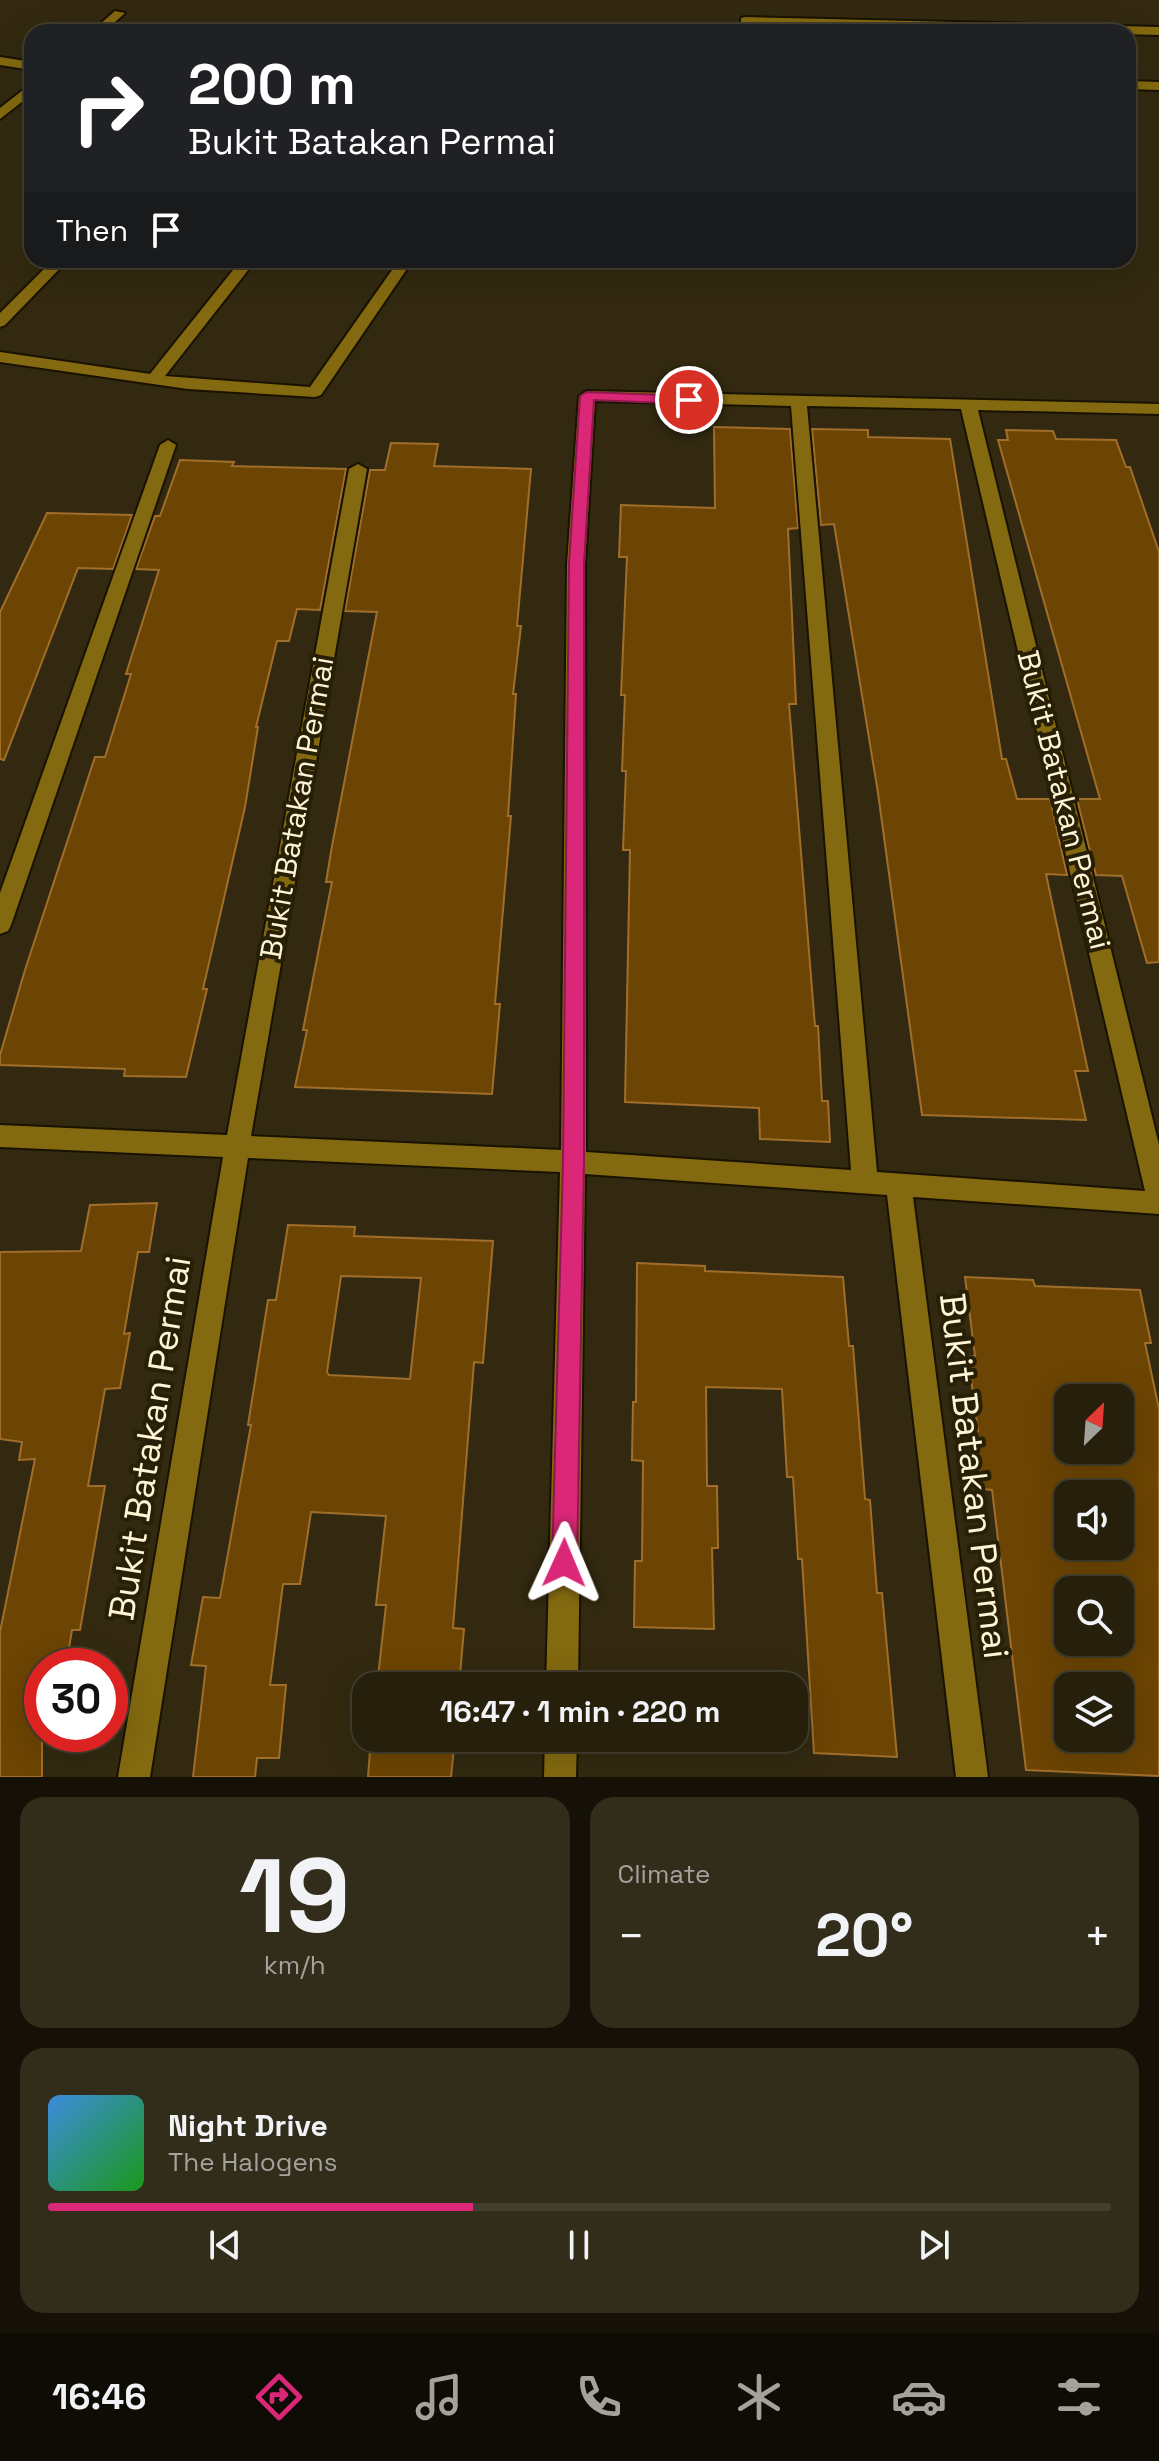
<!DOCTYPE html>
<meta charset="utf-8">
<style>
:root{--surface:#261f0c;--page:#322c1a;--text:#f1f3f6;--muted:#a4a29d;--line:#423d2d;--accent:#db2777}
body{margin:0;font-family:"Space Grotesk",sans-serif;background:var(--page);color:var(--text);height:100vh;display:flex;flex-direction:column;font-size:30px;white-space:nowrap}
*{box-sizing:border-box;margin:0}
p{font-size:26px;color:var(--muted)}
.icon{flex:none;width:44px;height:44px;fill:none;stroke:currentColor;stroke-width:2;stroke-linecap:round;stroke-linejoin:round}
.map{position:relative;height:1777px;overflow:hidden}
.panel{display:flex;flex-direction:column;gap:20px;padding:20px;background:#151107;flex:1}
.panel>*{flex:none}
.hud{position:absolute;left:24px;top:24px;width:1112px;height:244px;border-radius:24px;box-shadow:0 8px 32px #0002,0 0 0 2px var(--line);background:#202124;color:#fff;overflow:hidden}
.needle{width:52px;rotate:25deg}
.controls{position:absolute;left:1054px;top:1384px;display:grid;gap:16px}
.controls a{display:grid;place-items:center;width:80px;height:80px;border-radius:16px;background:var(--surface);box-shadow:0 8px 32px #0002,0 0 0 2px var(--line);font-size:40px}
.speed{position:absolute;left:24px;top:1648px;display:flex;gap:16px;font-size:40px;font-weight:700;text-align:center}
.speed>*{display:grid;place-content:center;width:104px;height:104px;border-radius:50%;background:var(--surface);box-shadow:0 8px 32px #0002,0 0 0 2px var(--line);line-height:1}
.speed .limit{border:12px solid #d22;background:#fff;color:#111}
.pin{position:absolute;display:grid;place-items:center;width:68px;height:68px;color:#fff;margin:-34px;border:4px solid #fff;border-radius:50%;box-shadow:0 2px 8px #0007}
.me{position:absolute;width:88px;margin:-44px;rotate:1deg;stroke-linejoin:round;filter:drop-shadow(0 0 6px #0008)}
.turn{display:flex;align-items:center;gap:28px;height:168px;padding:0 32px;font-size:36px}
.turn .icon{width:104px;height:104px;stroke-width:2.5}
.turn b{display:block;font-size:56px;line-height:68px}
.then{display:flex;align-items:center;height:76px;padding:0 32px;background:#0003;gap:16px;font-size:30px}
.big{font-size:60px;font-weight:700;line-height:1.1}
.panel .widget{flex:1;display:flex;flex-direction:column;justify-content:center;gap:12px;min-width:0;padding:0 28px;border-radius:24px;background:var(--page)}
.panel .dial{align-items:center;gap:0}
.dial b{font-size:104px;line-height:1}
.song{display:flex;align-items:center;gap:24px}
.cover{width:96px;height:96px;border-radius:12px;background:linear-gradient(135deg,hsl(210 70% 55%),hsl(120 70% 35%))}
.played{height:8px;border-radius:4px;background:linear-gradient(90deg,var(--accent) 40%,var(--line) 40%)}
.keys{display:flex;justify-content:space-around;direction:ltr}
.heat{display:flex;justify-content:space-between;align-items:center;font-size:44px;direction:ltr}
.panel .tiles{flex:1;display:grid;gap:20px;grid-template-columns:1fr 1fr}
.widget:last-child{grid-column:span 2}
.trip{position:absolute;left:352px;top:1672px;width:456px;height:80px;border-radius:24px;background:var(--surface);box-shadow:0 8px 32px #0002,0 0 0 2px var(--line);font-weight:700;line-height:80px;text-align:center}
.dock{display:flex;height:128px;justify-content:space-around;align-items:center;background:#0f0c05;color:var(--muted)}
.dock .icon{width:56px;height:56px}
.dock .current{color:var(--accent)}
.dock b{font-size:36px;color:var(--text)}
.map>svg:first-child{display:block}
.building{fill:#6c4403;stroke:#a06e2a;stroke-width:2;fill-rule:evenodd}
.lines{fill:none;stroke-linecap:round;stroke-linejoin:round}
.minor-casing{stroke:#1a1200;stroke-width:4}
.minor{fill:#83690f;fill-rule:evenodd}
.route{fill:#db2777;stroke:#8e194d;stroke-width:2}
.labels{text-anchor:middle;stroke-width:8;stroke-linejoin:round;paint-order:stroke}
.street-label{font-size:30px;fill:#fff4d5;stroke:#282006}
.near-street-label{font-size:36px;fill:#fff4d5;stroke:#282006}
</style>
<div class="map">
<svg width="1159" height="1777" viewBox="0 0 1159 1777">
<rect width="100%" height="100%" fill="#322910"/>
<!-- building -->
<path class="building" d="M 714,427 L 790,429 L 798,528 L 788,529 L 796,704 L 789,704 L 815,1026 L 818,1026 L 822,1101 L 828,1101 L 830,1142 L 760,1139 L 759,1108 L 625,1102 L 630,850 L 623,850 L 626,771 L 622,771 L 625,695 L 621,695 L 627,557 L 619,557 L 621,505 L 715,508 Z
M 812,429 L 868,430 L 868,437 L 950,439 L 1002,759 L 1006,759 L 1017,799 L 1050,799 L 1067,875 L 1046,874 L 1088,1071 L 1075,1071 L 1086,1120 L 922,1115 L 878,793 L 834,524 L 821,525 Z
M 1006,430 L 1053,431 L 1056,439 L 1116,440 L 1126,467 L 1130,467 L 1159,552 L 1159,962 L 1147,963 L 1122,876 L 1096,875 L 1077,799 L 1100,799 L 998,440 L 1008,440 Z
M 391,443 L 438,444 L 434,466 L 531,469 L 517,626 L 521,626 L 513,694 L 516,694 L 508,816 L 511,816 L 495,1004 L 500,1004 L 492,1094 L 295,1087 L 307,1030 L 303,1030 L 332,882 L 326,882 L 332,846 L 377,612 L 345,611 L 370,470 L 385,470 Z
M 180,460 L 234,462 L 232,466 L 346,469 L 320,610 L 297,609 L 289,641 L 277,641 L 256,727 L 258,727 L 245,807 L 203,989 L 207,989 L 186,1077 L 124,1076 L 125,1069 L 0,1065 L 0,1055 L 25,970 L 95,757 L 105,757 L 131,674 L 126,674 L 159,570 L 136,569 L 155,516 L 160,516 Z
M 47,513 L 132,515 L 113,569 L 78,568 L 4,760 L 0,759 L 0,612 Z
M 157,1203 L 149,1252 L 138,1252 L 124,1334 L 130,1333 L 120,1388 L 105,1389 L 88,1486 L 105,1486 L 80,1630 L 72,1630 L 66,1666 L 42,1666 L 42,1777 L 0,1777 L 0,1632 L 35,1459 L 19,1460 L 22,1442 L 0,1439 L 0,1252 L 81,1251 L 90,1205 Z
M 288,1225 L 355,1227 L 354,1236 L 493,1241 L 483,1363 L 474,1362 L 453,1628 L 464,1629 L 459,1686 L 377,1686 L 386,1605 L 376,1605 L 386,1516 L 311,1512 L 300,1584 L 283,1584 L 270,1685 L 286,1685 L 279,1758 L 257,1758 L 255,1777 L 193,1777 L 206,1666 L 191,1665 L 203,1597 L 220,1598 L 251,1425 L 248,1425 L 268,1300 L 276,1300 ZM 341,1276 L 421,1278 L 410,1379 L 329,1375 L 327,1372 Z
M 637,1263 L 705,1266 L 705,1271 L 843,1277 L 849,1346 L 853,1346 L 865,1499 L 870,1500 L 877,1593 L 882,1593 L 897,1757 L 814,1753 L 802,1559 L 798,1559 L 793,1477 L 787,1477 L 782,1389 L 706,1387 L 707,1486 L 717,1486 L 718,1548 L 712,1548 L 714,1629 L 634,1627 L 635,1561 L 642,1561 L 643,1461 L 632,1460 L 633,1402 L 636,1402 Z
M 965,1277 L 1033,1280 L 1035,1286 L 1140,1290 L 1151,1343 L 1145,1343 L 1159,1409 L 1159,1776 L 1026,1770 L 992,1490 L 982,1489 L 974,1431 L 978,1431 L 968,1356 L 975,1356 ZM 1068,1398 L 1120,1398 L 1120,1450 L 1068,1450 ZM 1068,1494 L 1120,1494 L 1120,1546 L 1068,1546 ZM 1068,1590 L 1120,1590 L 1120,1642 L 1068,1642 ZM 1068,1686 L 1120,1686 L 1120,1738 L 1068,1738 Z
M 371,1738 L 455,1738 L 451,1777 L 368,1777 Z"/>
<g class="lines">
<defs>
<path id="minor" d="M 115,11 L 125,13 L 104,32 L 91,32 Z
M 745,17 L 1159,27 L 1159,35 L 741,24 L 741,18 Z
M 0,57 L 32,62 L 32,70 L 0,65 Z
M 1128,81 L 1159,82 L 1159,90 L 1128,89 Z
M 32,83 L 32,94 L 0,119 L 0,108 Z
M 53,260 L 68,260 L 5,325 L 0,327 L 0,313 Z
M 241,260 L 256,260 L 165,376 L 310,387 L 399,260 L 413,260 L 321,395 L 315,397 L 188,389 L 0,362 L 0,352 L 150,374 Z
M 587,391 L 1159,404 L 1159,414 L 978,410 L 1159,1145 L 1159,1214 L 913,1197 L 988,1777 L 956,1777 L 887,1195 L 585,1174 L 578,1686 L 546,1686 L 560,1172 L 248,1158 L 150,1777 L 118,1777 L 223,1157 L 0,1147 L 0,1125 L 227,1135 L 349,469 L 358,464 L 367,469 L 251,1136 L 561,1150 L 567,564 L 579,396 ZM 595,401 L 791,406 L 851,1170 L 586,1152 L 585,564 ZM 807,406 L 961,409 L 1145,1191 L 877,1172 Z
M 168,440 L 176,445 L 11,925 L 8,931 L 0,934 L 0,893 L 160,445 Z
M 545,1738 L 577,1738 L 576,1777 L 544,1777 Z"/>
</defs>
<!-- minor casing -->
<use href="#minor" class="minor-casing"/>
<!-- minor -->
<use href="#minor" class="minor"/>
</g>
<!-- route -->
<path class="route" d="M 587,392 L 689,396 L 696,400 L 689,404 L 594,400 L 584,564 L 584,1162 L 577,1563 L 573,1571 L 564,1575 L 556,1571 L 552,1563 L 563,1162 L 569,564 L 580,396 Z"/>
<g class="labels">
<!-- street labels -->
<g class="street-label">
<text transform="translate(1064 800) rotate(76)" y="10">Bukit Batakan Permai</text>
<text transform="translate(297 808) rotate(-80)" y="10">Bukit Batakan Permai</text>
</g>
<!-- near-street labels -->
<g class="near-street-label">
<text transform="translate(149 1438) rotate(-81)" y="13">Bukit Batakan Permai</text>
<text transform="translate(975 1476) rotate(83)" y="13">Bukit Batakan Permai</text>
</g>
</g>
</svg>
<div class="controls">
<a><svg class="needle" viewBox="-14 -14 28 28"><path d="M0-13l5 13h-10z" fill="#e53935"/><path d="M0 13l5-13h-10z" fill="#a4a29d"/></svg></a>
<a><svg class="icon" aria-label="sound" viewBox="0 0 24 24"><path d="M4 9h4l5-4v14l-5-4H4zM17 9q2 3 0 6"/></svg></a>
<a><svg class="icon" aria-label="search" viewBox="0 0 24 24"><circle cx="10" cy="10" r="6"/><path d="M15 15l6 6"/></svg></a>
<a><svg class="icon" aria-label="layers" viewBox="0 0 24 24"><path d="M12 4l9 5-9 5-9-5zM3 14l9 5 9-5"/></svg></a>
</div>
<div class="speed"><div class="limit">30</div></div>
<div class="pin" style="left:689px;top:400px;background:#d93025"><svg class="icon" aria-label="arrive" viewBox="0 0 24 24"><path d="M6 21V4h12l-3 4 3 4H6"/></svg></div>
<svg class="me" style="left:564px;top:1563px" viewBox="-20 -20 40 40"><path d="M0-17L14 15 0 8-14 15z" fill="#db2777" stroke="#fff" stroke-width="4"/></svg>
<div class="trip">16:47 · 1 min · 220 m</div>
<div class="hud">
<div class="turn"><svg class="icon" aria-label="right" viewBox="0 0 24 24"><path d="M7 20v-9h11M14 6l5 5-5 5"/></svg><div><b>200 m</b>Bukit Batakan Permai</div></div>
<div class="then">Then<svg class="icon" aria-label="arrive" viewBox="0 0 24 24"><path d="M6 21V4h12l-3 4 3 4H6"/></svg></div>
</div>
</div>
<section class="panel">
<div class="tiles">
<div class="widget dial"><b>19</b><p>km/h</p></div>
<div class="widget"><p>Climate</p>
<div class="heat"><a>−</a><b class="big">20°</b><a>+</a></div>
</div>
<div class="widget">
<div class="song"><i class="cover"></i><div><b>Night Drive</b><p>The Halogens</p></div></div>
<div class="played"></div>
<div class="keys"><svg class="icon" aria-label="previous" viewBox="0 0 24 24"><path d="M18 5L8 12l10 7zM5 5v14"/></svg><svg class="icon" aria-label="pause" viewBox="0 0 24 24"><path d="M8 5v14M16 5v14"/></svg><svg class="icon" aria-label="next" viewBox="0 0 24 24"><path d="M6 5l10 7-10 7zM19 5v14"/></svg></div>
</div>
</div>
</section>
<nav class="dock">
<b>16:46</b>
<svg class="icon current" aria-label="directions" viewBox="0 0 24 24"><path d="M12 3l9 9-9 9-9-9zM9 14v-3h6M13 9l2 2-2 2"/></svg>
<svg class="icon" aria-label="music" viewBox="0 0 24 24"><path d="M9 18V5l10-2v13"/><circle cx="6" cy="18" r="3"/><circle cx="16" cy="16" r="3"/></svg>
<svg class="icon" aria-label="phone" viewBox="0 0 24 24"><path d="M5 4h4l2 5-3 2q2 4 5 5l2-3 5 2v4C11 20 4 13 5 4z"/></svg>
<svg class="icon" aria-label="climate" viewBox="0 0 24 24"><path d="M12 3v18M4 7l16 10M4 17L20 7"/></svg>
<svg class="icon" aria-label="car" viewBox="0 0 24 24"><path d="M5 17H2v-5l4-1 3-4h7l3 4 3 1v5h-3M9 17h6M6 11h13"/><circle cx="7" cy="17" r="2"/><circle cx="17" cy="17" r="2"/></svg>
<svg class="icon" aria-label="filters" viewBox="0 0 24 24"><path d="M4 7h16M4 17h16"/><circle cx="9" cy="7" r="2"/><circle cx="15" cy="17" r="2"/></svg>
</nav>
